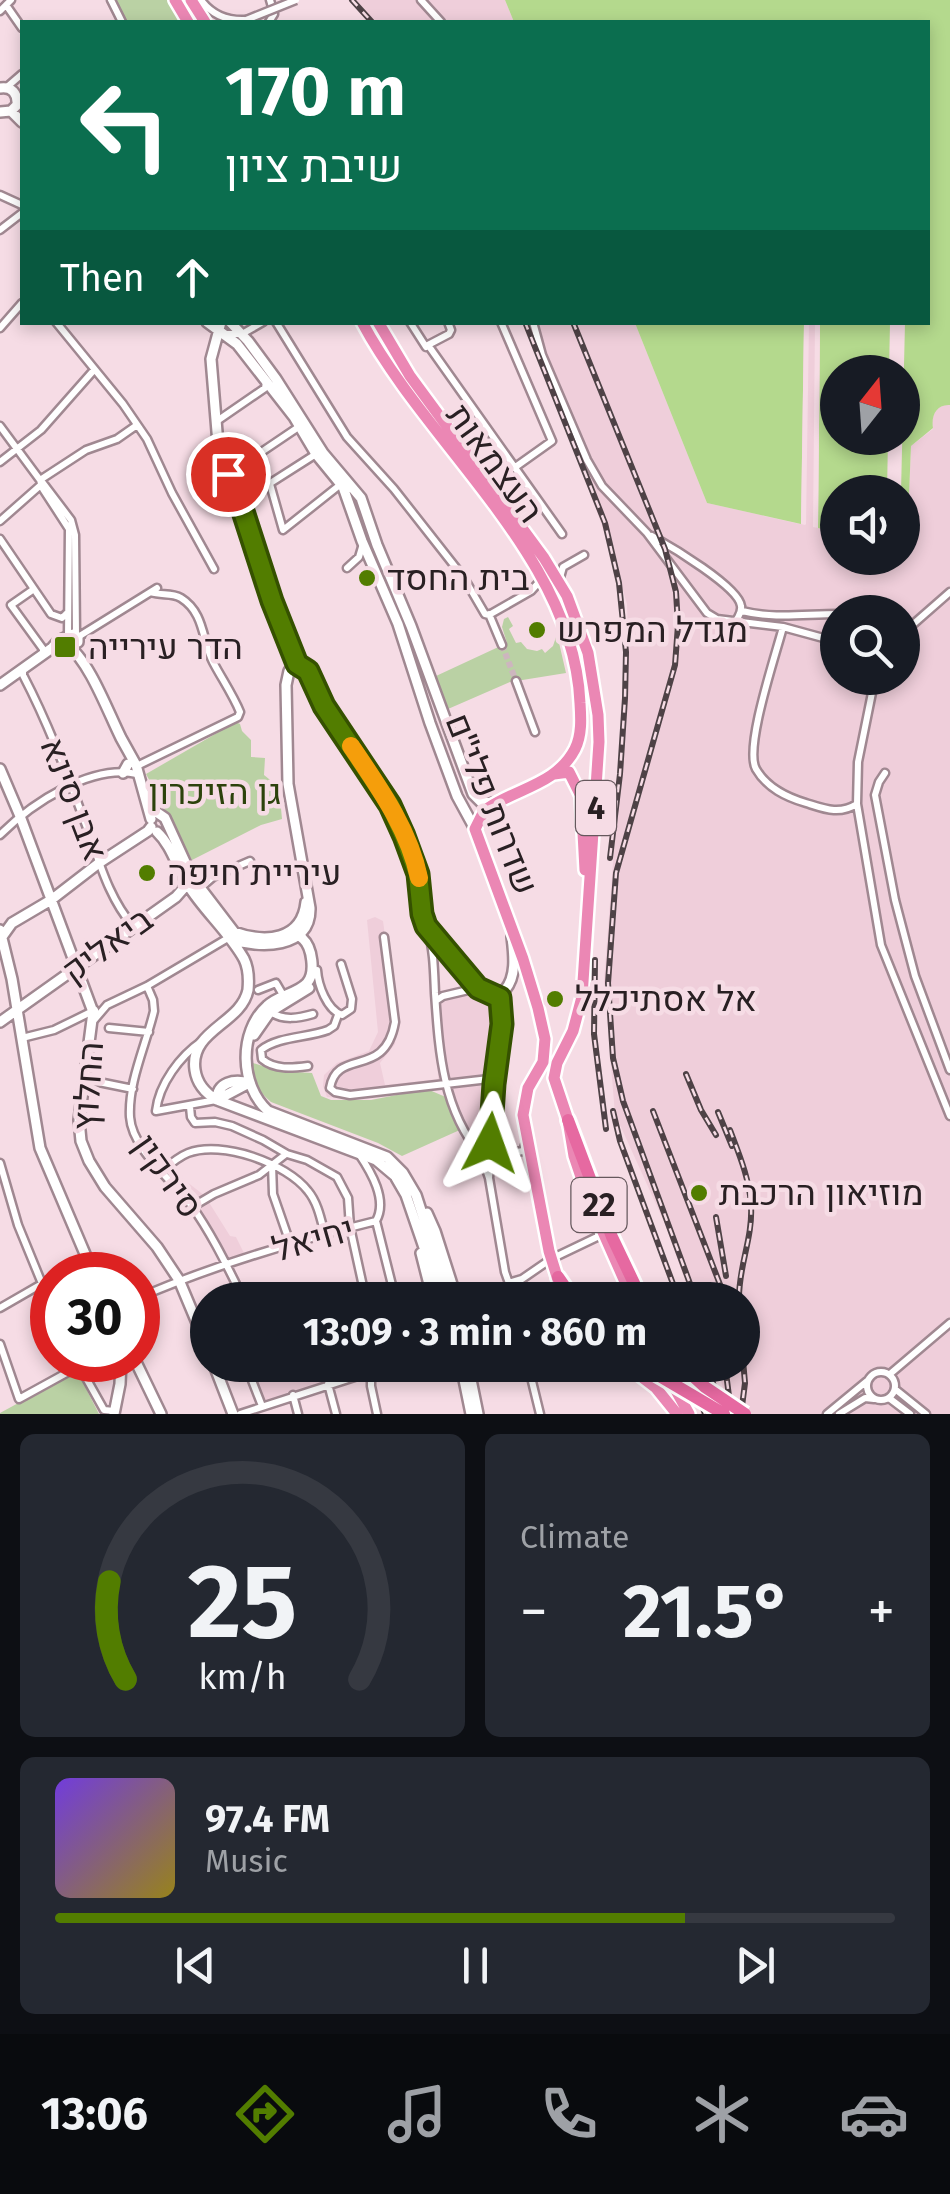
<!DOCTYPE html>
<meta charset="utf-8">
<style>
:root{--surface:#171b24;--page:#242831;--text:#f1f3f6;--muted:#9ea1a6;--line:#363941;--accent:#527d00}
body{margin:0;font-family:"Fira Sans",Heebo,sans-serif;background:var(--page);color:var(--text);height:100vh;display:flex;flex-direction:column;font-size:38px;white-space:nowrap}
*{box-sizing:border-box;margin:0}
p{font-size:32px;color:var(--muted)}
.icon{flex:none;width:55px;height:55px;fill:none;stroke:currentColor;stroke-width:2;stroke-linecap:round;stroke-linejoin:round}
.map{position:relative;height:1414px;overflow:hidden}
.panel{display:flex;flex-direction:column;gap:20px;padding:20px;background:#0d0f14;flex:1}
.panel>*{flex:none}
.guide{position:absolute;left:20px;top:20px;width:910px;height:305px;border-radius:0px;box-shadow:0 5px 15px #0003;background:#0b6e4f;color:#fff;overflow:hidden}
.needle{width:65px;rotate:17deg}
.buttons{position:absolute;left:820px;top:355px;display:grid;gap:20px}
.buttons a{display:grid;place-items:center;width:100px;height:100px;border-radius:50%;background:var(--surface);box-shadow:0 5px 15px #0003;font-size:50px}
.speed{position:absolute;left:30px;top:1252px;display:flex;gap:20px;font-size:50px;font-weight:700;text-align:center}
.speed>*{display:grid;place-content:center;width:130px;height:130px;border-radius:50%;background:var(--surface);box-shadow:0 5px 15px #0003;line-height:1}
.speed .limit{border:15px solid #d22;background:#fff;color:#111}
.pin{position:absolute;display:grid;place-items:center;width:85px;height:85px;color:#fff;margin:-42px;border:5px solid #fff;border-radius:50%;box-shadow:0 2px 10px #0007}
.me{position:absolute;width:110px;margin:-55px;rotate:4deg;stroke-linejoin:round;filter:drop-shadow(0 0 8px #0008)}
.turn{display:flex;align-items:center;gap:35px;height:210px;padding:0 40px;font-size:45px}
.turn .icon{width:130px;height:130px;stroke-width:2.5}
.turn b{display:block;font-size:70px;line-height:85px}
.then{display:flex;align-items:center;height:95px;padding:0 40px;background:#0003;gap:20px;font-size:38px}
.big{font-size:75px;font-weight:700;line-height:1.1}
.panel .card{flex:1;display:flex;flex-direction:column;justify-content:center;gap:15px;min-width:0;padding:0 35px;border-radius:15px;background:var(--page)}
.panel .dial{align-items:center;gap:0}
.dial svg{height:260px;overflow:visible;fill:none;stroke:var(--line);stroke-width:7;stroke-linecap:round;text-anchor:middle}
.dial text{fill:var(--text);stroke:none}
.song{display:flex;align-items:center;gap:30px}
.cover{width:120px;height:120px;border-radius:15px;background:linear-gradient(135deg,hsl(260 70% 55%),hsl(50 70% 35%))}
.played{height:10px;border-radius:5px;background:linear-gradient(90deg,var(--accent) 75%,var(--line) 75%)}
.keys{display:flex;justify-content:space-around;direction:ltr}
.heat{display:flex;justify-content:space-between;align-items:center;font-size:55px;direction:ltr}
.panel .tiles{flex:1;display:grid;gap:20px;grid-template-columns:1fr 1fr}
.card:last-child{grid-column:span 2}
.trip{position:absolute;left:190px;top:1282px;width:570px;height:100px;border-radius:50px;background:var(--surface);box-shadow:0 5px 15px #0003;font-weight:700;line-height:100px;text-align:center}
.menu{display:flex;height:160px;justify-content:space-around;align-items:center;background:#090b0e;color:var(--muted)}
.menu .icon{width:70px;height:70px}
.menu .on{color:var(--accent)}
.menu b{font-size:45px;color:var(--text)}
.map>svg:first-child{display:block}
.built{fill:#efceda;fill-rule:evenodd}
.green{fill:#bad1a4}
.water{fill:#b4d98d}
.pier{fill:#f6dce5}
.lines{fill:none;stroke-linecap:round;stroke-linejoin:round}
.minor-tunnel{stroke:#cdb6be;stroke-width:6;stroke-dasharray:6 3;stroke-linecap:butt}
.minor-casing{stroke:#a08891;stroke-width:11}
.tertiary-casing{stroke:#a08891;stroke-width:14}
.trunk-casing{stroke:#fff;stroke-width:16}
.motorway-casing{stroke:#fff;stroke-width:18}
.minor{stroke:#fff;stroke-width:6}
.tertiary{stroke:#fff;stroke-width:9}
.trunk{stroke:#eb87b4;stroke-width:11}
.motorway{stroke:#e669a1;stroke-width:12}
.rail-casing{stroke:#4e4246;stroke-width:6}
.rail{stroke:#f6dce5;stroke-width:2.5;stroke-dasharray:8;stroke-linecap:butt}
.minor-bridge-casing{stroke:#a08891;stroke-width:11;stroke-linecap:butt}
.motorway-bridge-casing{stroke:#fff;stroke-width:18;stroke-linecap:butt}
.minor-bridge{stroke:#fff;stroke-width:6}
.motorway-bridge{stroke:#e669a1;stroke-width:12}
.route-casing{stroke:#355100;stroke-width:25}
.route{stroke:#527d00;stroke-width:18}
.slow{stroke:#f59e0b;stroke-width:18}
.poi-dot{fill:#527d00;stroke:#f6dce5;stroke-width:4}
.labels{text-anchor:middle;stroke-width:9;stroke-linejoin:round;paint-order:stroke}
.shield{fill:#f6dce5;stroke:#66585d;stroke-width:2.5}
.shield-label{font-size:32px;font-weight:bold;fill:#292023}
.street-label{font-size:35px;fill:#292023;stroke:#f6dce5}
.poi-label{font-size:35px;fill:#292023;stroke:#f6dce5;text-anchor:start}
.park-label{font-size:35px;fill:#2c420c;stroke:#f6dce5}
</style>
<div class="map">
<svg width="950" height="1414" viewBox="0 0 950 1414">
<rect width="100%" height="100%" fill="#f6dce5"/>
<!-- built -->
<path class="built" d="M 351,0 L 505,0 L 514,22 L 370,22 Z
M 527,323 L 635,323 L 707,503 L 800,524 L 804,323 L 820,323 L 818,527 L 837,532 L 838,558 L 902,558 L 903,544 L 907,544 L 911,446 L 933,429 L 932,421 L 935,410 L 944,405 L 950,405 L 950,1414 L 731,1414 L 716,1365 L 742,1365 L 742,1300 L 692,1300 L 665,1224 L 615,1114 L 604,981 L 621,758 L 628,639 L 627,604 L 610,547 ZM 838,612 L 902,612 L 902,678 L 838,678 Z
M 375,917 L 383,921 L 397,1022 L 395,1044 L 380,1063 L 385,1085 L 438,1079 L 437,1000 L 478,988 L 496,994 L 502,1007 L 489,1141 L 476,1147 L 445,1082 L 356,1099 L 327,1097 L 323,1086 L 324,1075 L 337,1063 L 369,1051 L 378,1032 L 367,920 Z
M 164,1164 L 205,1196 L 230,1236 L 236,1237 L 247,1259 L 230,1267 L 246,1298 L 261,1296 L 270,1287 L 278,1288 L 296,1299 L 314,1291 L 337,1300 L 241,1300 L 225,1269 L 183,1285 L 178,1277 L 221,1262 L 195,1221 L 155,1169 Z
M 243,1365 L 340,1365 L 334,1381 L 259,1404 Z"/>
<!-- green -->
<path class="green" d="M 114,0 L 171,0 L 184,22 L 126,22 Z
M 508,617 L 513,626 L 509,629 L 516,643 L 521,642 L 527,649 L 537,651 L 542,649 L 545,653 L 553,646 L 557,634 L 566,673 L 510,682 L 448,709 L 436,676 L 507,643 L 502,627 L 504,619 Z
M 236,722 L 240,724 L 242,731 L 251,740 L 251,757 L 265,758 L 264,775 L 279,787 L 282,819 L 261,825 L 192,860 L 146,774 Z
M 253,1063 L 279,1071 L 312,1073 L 321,1096 L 331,1100 L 371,1100 L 427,1089 L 448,1098 L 462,1129 L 402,1156 L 378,1143 L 271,1102 C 257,1090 254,1082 253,1063 Z
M 77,1371 L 99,1414 L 0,1414 L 0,1413 Z"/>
<!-- water -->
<path class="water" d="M 505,0 L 950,0 L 950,405 C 936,404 931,416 933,428 L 911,446 L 907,545 L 903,544 L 901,492 L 905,323 L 928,322 L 928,22 L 514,22 Z
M 635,323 L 804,323 L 801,524 L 707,503 Z
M 820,323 L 890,323 L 889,372 L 838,372 L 838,438 L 888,438 L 887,492 L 838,492 L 837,532 L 818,528 Z"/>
<!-- pier -->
<path class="pier" d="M 809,322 L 806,524 L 805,525 L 801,524 L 804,323 Z
M 815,322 L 820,323 L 818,528 L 813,527 Z"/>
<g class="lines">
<!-- minor-tunnel -->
<path class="minor-tunnel" d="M 502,645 L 516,681"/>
<defs>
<path id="minor" d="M 111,0 L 122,22
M 201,0 C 212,15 228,21 246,20
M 421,0 L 441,22
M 6,5 L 22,28
M 0,11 L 11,0
M 269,22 L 274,14 L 270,0
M 7,87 L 22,74
M 0,195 L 22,205
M 0,230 L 22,213
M 56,322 L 123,404 L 147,439 L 172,493 L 214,569
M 276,322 L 347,437 L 394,489 L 464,578 L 485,614 L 489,615
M 410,322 L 426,347 L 427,346
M 448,322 L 451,330 L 449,334 L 428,345 L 562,534
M 501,322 L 552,441 L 514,468
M 533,322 L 542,355 L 587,460 L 602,486 L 647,533 L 707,613 L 717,619 L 783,627 L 838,642
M 0,328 L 22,303
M 227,334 L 242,334 L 263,322
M 217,421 L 265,388 L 266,382
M 0,426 L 40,480 L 43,489 L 69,529 L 68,636
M 257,455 L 300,426
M 0,462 L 41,430 L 94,370
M 40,480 L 86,450 L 117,439 L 137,425
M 270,484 L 283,530 L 341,484
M 239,499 L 250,496 L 316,454
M 518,520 L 539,503
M 0,521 L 43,483 L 71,520 L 75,535 L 76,635
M 652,536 C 670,546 739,587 741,606 C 742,613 739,615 736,621
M 0,539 L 51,614 L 62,618 L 68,612
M 347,568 L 359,557 L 362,547
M 559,581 L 563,567 L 584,555
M 34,589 L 11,605 L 43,649 L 43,655
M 742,611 C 774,619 805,614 838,614
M 489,614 L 502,645
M 489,615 L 531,591 L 541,580
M 783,627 C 776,654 744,748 756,769 C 767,788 786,797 806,803 C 825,809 839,815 857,804
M 902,634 L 950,592
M 78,637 L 157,588
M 23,671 L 23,675 C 47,721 66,771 84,820 C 98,856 107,896 133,926
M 875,678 L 858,762 L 857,804 L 881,945 L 950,1116
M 516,681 L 535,732
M 137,770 L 139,765 L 238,717 L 240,712 C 233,695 222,679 213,662 C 202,641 205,613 181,598 C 171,592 161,596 151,592
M 885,773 L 879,782 L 875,795 L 895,900 L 915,976 L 950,1070
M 0,835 C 32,803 91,764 137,774
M 200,888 L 213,877 L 250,861
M 428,931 C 434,951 434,972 435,993 C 439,1050 442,1109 481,1155
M 384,937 L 395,1022 C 385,1080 337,1047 330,1088 L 335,1092 L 350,1095 L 489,1079 L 494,1084
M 317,970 C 318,985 327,1010 342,1015 L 351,1009 L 352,999 L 341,964
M 147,986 L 153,1000 L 154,1011 C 146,1045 128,1082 130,1117 C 132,1149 172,1180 191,1205 C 212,1234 228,1268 244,1300
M 258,990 L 276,983 L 283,995
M 437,1000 L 443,996 L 477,988
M 271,1012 C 283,1021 299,1018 313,1014
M 95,1019 L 107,1005 L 147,986 L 228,938
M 109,1028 L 149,1032
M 22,1038 L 54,1030 L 95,1010
M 202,1041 C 180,1056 159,1084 156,1111 L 216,1100
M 308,1066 C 292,1068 275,1070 262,1059 L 261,1050 C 279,1036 307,1038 328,1030 L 334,1026 L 338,1015
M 84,1079 L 133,1089
M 190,1107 L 191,1117 L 195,1123 L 215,1122 L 232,1126 L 263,1140 L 287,1154 L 307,1160 L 337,1177 L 348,1198 L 350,1227 L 366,1300
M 491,1146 L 489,1141 L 502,1024 L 500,998 L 494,994
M 496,1152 L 502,1154 L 523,1151 L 526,1142
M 359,1154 C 371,1172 388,1200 376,1221
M 0,1163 L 18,1225 L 52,1308
M 272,1165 L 273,1194 L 290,1243
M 162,1171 C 170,1164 178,1157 188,1153 C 222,1140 286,1163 308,1191 C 318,1203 321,1220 325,1235
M 489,1178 L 490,1164 L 496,1153 L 490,1146 L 483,1148 L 481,1155 L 489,1178 L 505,1272 L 515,1300
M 192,1207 L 214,1194 L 259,1175 L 286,1154
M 376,1221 L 394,1293
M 59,1275 L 88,1261
M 508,1283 L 522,1279 L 551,1259 L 597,1237 L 602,1231
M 138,1298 C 214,1265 295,1241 376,1221
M 247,1300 L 257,1300
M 298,1300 C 312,1290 323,1288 337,1300
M 0,1308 L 52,1278
M 0,1344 L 19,1399 L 90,1360
M 76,1360 L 104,1410 L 114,1411
M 246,1365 L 262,1406
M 341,1365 L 350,1373 L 359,1372
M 371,1365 L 371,1386 L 377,1414
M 528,1365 L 540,1414
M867 1386a14 14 0 1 1 28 0a14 14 0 1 1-28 0Z
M 890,1374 L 950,1323
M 328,1384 L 336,1414
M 895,1389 L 926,1414
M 293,1395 L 298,1414
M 889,1398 L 910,1414
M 240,1414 L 370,1372
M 827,1414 L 867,1381
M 839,1414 L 865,1398 L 874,1399"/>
<path id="tertiary" d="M 0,88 C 12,86 18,94 17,105
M 11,111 L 22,122
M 0,112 L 11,111 L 17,105
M 207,322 L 237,344 L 294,417 L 316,454 L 343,487 L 362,541 L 398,624 L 430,723 L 457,796 L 475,829
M 221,322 L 211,359 L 218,444 L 222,460 L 239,499 L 272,601 L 297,663 L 308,671 L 324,706 L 390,805 L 418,874 L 422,914 L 428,930 L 478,988 L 493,993 L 505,990 C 517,976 514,954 512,937
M 230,322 L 248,341 L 276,379 L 323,453 L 361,498 L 377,545 L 411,626 L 473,794 L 481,802 L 495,803
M 67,637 L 67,645 C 89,660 108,712 121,738 L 136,765 L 151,819
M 0,685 L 52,648 L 58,641 L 73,634 L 78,637 L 78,642
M 0,769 L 20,816 L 93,1012 L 79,1120 L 81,1141 L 89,1161 L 105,1187 L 157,1247 L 179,1280 L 208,1349
M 123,773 L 128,764
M 149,807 L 165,818 L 192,877 L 234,932 C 265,943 302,941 306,902
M 157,832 C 172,846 177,868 188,885 C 204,911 229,932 244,959 C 249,969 249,979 248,990 C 241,1024 189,1030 195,1070 C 197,1084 205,1093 217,1100 L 376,1160 L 395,1176 L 406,1195 L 442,1300
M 0,930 L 12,979 L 40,1148 L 94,1275
M 289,933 C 296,934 298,934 303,939 C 312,947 316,973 307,983 C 297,994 278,995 267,1006 C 238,1032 240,1086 268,1111 L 387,1157 L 403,1173 L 416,1195 L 450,1300
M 2,937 L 12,923 L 51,900 L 99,863 L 148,831 L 151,827
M 230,939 C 260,948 311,950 310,908 L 288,784 L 286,685 L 289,671
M 0,1022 L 176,897 L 190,881
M 254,1035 L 270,1012 L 309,988
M 217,1100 C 217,1082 234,1079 249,1083
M 217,1100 L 249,1083
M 427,1213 L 435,1231 L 457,1300
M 421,1253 L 433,1300
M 135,1360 L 161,1414
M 214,1365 L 233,1414
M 461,1365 L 471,1414
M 468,1365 L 478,1414
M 114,1414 L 120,1384 L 121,1360"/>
<path id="trunk" d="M 175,0 L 188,22
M 191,0 L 205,22
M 362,322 C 428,446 574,557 580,703 C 581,718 582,735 575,749 C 557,784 518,788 488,808 L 482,815 L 475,829 L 523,959 L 538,1008 L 545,1039 L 543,1062 L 528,1088 L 523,1115 L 549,1251 L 559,1283
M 378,322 L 410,376 L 544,558 L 567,596 L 588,653 L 598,715 L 599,742 L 582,997 L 573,1031 L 557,1063 L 554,1078 L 568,1120 L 574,1156 L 588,1198 L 633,1300
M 554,774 L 569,772 L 581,796 L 585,870
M 626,1365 L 656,1388 L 677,1414
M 662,1365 L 689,1414"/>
<path id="motorway" d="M 568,1120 L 612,1237 L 642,1300
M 558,1277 L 574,1300"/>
</defs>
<!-- minor casing -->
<use href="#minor" class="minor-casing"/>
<!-- tertiary casing -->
<use href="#tertiary" class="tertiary-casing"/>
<!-- trunk casing -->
<use href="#trunk" class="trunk-casing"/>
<!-- motorway casing -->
<use href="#motorway" class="motorway-casing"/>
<!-- minor -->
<use href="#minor" class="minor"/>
<!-- tertiary -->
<use href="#tertiary" class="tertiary"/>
<!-- trunk -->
<use href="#trunk" class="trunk"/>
<!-- motorway -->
<use href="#motorway" class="motorway"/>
<defs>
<path id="rail" d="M 352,0 L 372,22
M 525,322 L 605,523 L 619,583 L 626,652 L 625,698 L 620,774 L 610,858
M 573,322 L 665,549 L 676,592 L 678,625 L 675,665 L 616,873 L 608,983 L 613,1058 L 623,1101 L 696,1300
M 595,960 L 594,1034 L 606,1129
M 686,1074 L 701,1110 L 716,1135
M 613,1111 L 620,1141 L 679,1300
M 653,1111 L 726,1300
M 718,1112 L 732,1146
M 730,1130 C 739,1154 750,1180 751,1206 C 753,1238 738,1268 739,1300
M 716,1217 L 726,1276
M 688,1365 L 705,1414
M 707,1365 L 723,1414
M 725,1365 L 730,1404
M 741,1414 L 745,1383 L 742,1349"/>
</defs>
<!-- rail casing -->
<use href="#rail" class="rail-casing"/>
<!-- rail -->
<use href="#rail" class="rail"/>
<defs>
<path id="minor-bridge" d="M 246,20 L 296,0"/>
<path id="motorway-bridge" d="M 641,1365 L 724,1414
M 681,1365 L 705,1387 L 745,1414"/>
</defs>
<!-- minor-bridge casing -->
<use href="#minor-bridge" class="minor-bridge-casing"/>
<!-- motorway-bridge casing -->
<use href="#motorway-bridge" class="motorway-bridge-casing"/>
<!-- minor-bridge -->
<use href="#minor-bridge" class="minor-bridge"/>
<!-- motorway-bridge -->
<use href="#motorway-bridge" class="motorway-bridge"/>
</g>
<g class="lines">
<defs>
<path id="route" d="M 228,474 L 239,499 L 272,601 L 297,664 L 308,671 L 324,706 L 390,805 L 404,836 L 418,874 L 422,914 L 426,926 L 478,988 L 500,998 L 502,1024 L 494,1084 L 490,1143"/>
</defs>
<!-- route casing -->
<use href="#route" class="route-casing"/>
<!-- route -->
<use href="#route" class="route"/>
<!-- slow -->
<path class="slow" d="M 351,746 C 378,786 409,829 419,878"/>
</g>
<!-- markers -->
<g class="poi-dot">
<circle cx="367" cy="578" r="10"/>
<circle cx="537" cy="630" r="10"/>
<rect x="53" y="635" width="24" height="24" rx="5"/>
<circle cx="147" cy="873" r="10"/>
<circle cx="555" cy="999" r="10"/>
<circle cx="699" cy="1193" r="10"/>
</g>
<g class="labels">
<!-- shield labels -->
<g class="shield">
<rect x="576" y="781" width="40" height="54" rx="8"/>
<rect x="571.5" y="1178" width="55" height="54" rx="8"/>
</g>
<g class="shield-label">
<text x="596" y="819">4</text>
<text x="599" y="1216">22</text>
</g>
<!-- street labels -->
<g class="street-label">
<text transform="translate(495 463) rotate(54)" y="12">העצמאות</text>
<text transform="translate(74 799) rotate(69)" y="12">אבן סינא</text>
<text transform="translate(492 804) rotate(68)" y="12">שדרות פלי"ם</text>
<text transform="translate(107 945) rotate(-36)" y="12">ביאליק</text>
<text transform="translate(88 1086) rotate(-86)" y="12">החלוץ</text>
<text transform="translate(168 1176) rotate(55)" y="12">סירקין</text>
<text transform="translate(313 1239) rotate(-16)" y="12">יחיאל</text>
</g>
<!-- poi labels -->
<g class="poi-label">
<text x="387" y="590">בית החסד</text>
<text x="557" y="642">מגדל המפרש</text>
<text x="88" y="659">הדר עירייה</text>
<text x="167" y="885">עיריית חיפה</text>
<text x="575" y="1011">אל אסתיכלל</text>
<text x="719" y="1205">מוזיאון הרכבת</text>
</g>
<!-- park labels -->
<g class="park-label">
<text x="215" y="804">גן הזיכרון</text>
</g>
</g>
</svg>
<div class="buttons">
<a><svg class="needle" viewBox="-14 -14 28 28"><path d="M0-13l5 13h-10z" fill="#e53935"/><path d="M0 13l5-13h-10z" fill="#9ea1a6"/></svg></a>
<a><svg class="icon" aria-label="sound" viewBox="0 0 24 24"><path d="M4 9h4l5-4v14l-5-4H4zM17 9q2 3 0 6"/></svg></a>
<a><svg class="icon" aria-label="search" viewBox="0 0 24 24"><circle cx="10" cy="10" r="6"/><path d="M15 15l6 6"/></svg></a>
</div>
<div class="speed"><div class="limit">30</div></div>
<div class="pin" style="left:228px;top:474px;background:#d93025"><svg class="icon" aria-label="arrive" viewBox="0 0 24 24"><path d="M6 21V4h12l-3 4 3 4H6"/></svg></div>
<svg class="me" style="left:490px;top:1143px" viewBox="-20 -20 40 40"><path d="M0-17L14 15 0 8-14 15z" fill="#527d00" stroke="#fff" stroke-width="4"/></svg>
<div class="trip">13:09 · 3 min · 860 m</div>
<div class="guide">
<div class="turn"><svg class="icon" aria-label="left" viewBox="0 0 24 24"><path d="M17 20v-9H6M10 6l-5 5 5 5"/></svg><div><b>170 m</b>שיבת ציון</div></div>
<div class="then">Then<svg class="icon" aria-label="ahead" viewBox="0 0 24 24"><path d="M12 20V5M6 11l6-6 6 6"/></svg></div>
</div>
</div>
<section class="panel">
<div class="tiles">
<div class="card dial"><svg viewBox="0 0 100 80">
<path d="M14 69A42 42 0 1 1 86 69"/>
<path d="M14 69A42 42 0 0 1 9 39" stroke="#527d00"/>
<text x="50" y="56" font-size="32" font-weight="700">25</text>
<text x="50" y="72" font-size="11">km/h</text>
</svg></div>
<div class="card"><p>Climate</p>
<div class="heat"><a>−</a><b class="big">21.5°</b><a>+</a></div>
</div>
<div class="card">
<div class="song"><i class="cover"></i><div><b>97.4 FM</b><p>Music</p></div></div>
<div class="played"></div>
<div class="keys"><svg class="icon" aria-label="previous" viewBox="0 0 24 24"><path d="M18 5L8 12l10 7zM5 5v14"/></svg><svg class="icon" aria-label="pause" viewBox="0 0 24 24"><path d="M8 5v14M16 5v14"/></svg><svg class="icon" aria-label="next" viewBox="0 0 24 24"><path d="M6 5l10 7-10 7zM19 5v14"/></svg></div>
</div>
</div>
</section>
<nav class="menu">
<b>13:06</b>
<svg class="icon on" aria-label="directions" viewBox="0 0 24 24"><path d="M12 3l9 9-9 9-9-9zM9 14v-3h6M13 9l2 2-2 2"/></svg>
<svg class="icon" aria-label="music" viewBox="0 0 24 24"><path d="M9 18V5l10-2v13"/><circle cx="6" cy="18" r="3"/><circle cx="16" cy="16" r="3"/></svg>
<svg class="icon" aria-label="phone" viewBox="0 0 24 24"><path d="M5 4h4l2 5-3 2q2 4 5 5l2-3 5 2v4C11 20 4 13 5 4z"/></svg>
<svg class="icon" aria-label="climate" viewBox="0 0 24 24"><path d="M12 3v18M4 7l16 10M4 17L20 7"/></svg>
<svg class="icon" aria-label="car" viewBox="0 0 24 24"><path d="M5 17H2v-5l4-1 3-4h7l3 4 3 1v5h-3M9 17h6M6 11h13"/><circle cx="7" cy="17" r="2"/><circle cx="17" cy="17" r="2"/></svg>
</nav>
